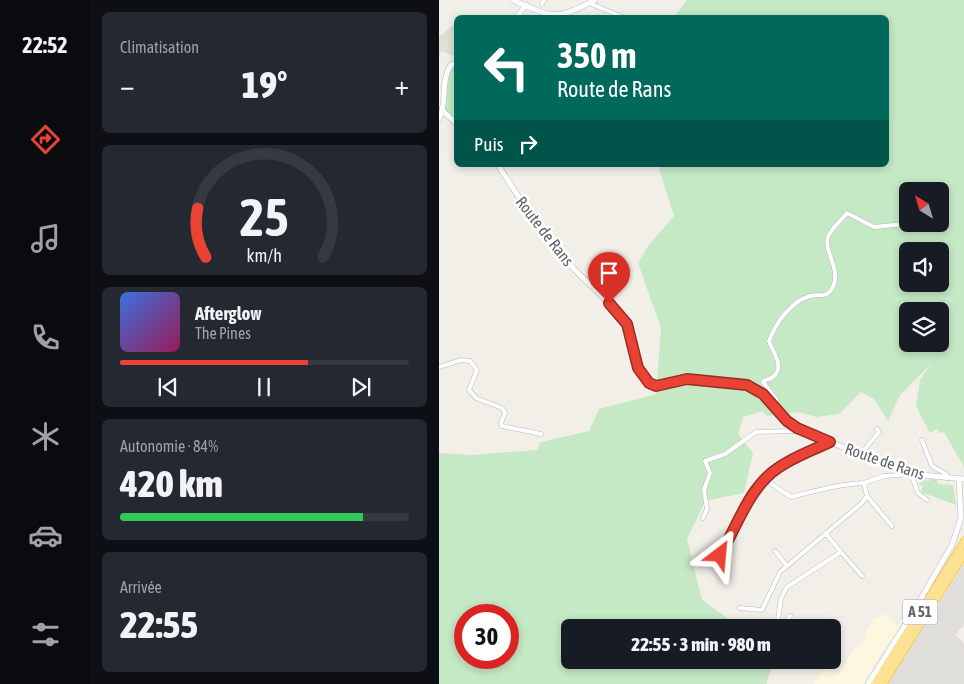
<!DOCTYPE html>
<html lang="fr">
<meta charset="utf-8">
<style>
:root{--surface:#171b24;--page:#242831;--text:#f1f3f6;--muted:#9ea1a6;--line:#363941;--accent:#ea4335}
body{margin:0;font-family:"Asap Condensed",sans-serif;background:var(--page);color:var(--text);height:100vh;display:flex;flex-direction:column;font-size:19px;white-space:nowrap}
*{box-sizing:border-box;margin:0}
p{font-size:16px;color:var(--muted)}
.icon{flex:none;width:28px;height:28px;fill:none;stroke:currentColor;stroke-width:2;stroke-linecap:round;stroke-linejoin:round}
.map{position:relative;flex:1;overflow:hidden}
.details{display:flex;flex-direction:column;gap:12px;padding:12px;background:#0d0f14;width:349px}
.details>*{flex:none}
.hud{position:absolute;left:15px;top:15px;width:435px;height:152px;border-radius:8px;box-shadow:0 2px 8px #0003;background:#00695c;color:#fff;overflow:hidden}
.needle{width:32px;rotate:322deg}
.tools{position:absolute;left:460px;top:182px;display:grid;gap:10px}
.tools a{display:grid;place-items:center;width:50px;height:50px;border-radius:8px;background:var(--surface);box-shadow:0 2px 8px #0003;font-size:25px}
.speed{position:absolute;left:15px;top:604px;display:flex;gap:10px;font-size:25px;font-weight:700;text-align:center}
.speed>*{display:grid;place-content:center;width:65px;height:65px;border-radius:50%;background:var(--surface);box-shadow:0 2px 8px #0003;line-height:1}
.speed .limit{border:8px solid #d22;background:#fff;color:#111}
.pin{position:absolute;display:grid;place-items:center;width:42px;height:42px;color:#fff;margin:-51px -21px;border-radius:50% 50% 50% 0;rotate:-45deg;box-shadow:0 0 5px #0007}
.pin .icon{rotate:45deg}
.me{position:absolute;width:55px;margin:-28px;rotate:29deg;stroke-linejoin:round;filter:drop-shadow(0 0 4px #0008)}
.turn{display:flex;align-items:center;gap:18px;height:105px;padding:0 20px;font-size:22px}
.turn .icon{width:65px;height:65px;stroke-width:2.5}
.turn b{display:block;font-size:35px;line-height:42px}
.then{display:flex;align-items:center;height:48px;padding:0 20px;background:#0003;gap:10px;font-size:19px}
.big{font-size:38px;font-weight:800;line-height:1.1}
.details .widget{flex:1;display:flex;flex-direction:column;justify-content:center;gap:8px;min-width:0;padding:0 18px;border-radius:8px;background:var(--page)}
.details .dial{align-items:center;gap:0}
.dial svg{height:130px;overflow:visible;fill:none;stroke:var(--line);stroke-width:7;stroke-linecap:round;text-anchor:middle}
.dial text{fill:var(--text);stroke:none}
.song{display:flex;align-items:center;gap:15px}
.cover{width:60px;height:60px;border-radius:8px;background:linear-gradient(135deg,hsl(220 70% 55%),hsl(330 70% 35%))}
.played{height:5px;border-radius:2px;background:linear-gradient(90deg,var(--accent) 65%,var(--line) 65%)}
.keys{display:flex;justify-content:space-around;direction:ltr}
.heat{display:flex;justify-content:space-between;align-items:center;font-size:28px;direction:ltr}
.charge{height:8px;border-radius:4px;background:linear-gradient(90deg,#34c759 84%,var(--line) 0)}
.trip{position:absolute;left:122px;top:619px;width:280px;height:50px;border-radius:8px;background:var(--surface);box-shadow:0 2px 8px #0003;font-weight:800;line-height:50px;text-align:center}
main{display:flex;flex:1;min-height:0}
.menu{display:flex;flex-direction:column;width:90px;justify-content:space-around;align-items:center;background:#090b0e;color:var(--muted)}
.menu .icon{width:35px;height:35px}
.menu .active{color:var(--accent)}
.menu b{font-size:22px;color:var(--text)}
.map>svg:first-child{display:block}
.commercial{fill:#fef7e0}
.industrial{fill:#e0deda}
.education{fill:#e1ded6}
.green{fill:#c5e8c5;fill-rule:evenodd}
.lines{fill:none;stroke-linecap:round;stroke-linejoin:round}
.street-casing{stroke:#b5b8bc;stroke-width:5}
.secondary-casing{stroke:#b6babf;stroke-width:6}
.highway-casing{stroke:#f9ab00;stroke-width:8}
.street{stroke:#fff;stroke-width:4}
.secondary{stroke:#fff;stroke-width:5}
.highway{stroke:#fde293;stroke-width:7}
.route-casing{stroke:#982c22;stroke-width:12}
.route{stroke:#ea4335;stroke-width:9}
.labels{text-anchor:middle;stroke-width:5;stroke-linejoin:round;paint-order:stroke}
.shield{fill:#fff;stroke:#8f9295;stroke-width:1}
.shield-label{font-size:15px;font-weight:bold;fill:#5f6368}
.street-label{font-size:16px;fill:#5f6368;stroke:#fff}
</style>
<main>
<nav class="menu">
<b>22:52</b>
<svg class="icon active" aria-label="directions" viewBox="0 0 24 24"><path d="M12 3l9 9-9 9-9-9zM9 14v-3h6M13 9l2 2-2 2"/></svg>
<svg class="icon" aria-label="music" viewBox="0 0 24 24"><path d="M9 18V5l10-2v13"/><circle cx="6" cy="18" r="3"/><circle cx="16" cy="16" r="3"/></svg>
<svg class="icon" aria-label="phone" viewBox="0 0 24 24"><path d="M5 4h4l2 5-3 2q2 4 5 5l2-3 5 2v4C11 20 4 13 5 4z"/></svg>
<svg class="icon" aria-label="climate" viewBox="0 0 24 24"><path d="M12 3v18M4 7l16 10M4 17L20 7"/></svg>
<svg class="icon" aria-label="car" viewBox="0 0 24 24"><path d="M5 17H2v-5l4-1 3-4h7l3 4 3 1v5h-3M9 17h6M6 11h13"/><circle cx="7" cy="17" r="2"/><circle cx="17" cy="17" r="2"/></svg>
<svg class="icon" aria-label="filters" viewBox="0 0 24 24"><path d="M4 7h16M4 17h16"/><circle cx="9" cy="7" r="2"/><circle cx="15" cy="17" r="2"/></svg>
</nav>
<section class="details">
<div class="widget"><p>Climatisation</p>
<div class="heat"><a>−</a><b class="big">19°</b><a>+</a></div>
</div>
<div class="widget dial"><svg viewBox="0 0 100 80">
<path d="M14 69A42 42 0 1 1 86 69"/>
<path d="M14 69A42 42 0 0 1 9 39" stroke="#ea4335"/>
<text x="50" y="56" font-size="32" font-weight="700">25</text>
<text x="50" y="72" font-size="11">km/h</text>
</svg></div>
<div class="widget">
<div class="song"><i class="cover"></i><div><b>Afterglow</b><p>The Pines</p></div></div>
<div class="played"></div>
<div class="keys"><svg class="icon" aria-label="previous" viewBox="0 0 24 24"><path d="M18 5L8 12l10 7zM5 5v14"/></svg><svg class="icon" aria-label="pause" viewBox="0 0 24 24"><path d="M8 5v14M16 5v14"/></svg><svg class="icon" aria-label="next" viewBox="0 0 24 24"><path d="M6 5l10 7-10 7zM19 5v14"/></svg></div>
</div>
<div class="widget"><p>Autonomie · 84%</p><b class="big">420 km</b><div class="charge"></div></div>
<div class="widget"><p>Arrivée</p><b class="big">22:55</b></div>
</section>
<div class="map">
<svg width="526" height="684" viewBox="0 0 526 684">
<rect width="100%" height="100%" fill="#f1efe8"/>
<!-- commercial -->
<path class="commercial" d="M 446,614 L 459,627 L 457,633 L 436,663 L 424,684 L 374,684 L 389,664 L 399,674 L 418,645 L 422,644 L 433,620 Z"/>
<!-- industrial -->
<path class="industrial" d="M 525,564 L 525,625 L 516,635 L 525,643 L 525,684 L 449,684 Z"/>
<!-- education -->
<path class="education" d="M 17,23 L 17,57 L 2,51 L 0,58 L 0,37 Z"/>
<!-- green -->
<path class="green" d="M 248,0 L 525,0 L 525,477 L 525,467 L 505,432 L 501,433 L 498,429 L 491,433 L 477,406 L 481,380 L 492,364 L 461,395 L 449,421 L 435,399 L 422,392 L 400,414 L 377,417 L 360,412 L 328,416 L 323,411 L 304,417 L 299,434 L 314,453 L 305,493 L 266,501 L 248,539 L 263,600 L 298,625 L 320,627 L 131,628 L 131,660 L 327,660 L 325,664 L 332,669 L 327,684 L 0,684 L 0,453 L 33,455 L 98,450 L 102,442 L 150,431 L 160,409 L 217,394 L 222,328 L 199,263 L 209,246 L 235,216 L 219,165 L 448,165 L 448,18 L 235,17 ZM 469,191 L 501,191 L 501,224 L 469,224 ZM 469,251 L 501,251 L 501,284 L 469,284 ZM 469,311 L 501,311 L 501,344 L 469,344 ZM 26,615 L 69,615 L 69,658 L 26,658 Z
M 17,66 L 17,121 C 14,118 8,114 6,109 C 2,97 7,79 13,68 Z
M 491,479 L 498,480 L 499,484 L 514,485 L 517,505 L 482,492 L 484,486 L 480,484 L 482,480 L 491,481 Z"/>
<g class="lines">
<defs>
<path id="street" d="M 150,3 L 186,18
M 103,4 L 105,0
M 0,367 L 22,360 L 31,361 L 38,370 L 30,390 L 37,398 L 63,408 L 66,413 L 62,423 L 63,426 L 102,434
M 337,408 L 337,399 L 324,382 C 328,378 331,380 335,376 C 346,366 333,351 330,341 C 337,323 351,302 371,296 C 379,294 387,298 392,290 C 405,271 384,253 389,237 C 392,228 402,221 408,213 L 435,227 L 465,224
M 483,440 L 493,466 L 507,474 L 508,478
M 422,454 L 440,432 L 438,429
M 327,480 L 352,497 C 377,491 400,484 425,483
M 428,496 L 453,526
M 264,518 L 268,509 L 265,490 L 271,473 L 266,461 L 286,454 L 317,432 L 357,431 L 358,428
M 336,551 L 348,566
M 402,552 L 423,576
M 281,555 C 298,527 310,487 339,468 C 354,457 374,450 391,442
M 301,608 L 323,610 L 341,572 L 423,503 L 428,496 L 425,483 L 445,476 L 472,474 L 479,493 L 488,500
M 347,624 L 351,616
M 351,628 L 339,620 L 342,598 L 348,587 L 402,552 L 387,534"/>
<path id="secondary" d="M 74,0 C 115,18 115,21 156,0
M 77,18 L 87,5
M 4,111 L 18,124
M 0,119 C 9,102 1,81 12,65 L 18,63
M 59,165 L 103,233 L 136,270 L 178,311 L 188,324 L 199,368 L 210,383 L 217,386 L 248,379 L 307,385 L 324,394 L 348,421 L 373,435 L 472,474 L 526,479
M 429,684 L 476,609 L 513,545 L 522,518 L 520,479"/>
<path id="highway" d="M 436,684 L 526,540
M 444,684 L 526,553"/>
</defs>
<!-- street casing -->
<use href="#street" class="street-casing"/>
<!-- secondary casing -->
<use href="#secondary" class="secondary-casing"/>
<!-- highway casing -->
<use href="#highway" class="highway-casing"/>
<!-- street -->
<use href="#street" class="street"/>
<!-- secondary -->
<use href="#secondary" class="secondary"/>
<!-- highway -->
<use href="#highway" class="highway"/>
</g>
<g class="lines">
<defs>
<path id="route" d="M 170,303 L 188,324 L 199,368 L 210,383 L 217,386 L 248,379 L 308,385 L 324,394 L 348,421 L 358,428 L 391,442 C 374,450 354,457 339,468 C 310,487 298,527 281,555"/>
</defs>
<!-- route casing -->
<use href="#route" class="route-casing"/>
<!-- route -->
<use href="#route" class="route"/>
</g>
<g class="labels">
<!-- shield labels -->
<rect class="shield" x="463.5" y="599.5" width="35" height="25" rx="4"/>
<g class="shield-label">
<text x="481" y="617">A 51</text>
</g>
<!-- street labels -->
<g class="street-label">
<text transform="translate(106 231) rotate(52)" y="6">Route de Rans</text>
<text transform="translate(446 461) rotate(19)" y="6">Route de Rans</text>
</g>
</g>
</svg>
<div class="tools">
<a><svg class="needle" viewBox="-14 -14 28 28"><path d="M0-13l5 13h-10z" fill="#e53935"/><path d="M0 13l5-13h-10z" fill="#9ea1a6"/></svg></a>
<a><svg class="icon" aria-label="sound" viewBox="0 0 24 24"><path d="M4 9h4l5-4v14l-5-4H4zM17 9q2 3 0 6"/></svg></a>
<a><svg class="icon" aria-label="layers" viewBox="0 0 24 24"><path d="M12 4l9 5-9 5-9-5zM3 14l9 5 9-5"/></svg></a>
</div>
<div class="speed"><div class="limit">30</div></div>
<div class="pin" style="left:170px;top:303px;background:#d93025"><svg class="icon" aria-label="arrive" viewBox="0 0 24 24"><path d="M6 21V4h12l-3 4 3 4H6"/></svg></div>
<svg class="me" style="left:281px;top:555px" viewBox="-20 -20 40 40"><path d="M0-17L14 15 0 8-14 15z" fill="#ea4335" stroke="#fff" stroke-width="4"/></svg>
<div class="trip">22:55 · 3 min · 980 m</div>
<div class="hud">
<div class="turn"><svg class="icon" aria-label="left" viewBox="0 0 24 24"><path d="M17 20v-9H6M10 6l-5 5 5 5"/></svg><div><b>350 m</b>Route de Rans</div></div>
<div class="then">Puis<svg class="icon" aria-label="right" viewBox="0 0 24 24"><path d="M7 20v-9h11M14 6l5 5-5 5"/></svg></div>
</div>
</div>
</main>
